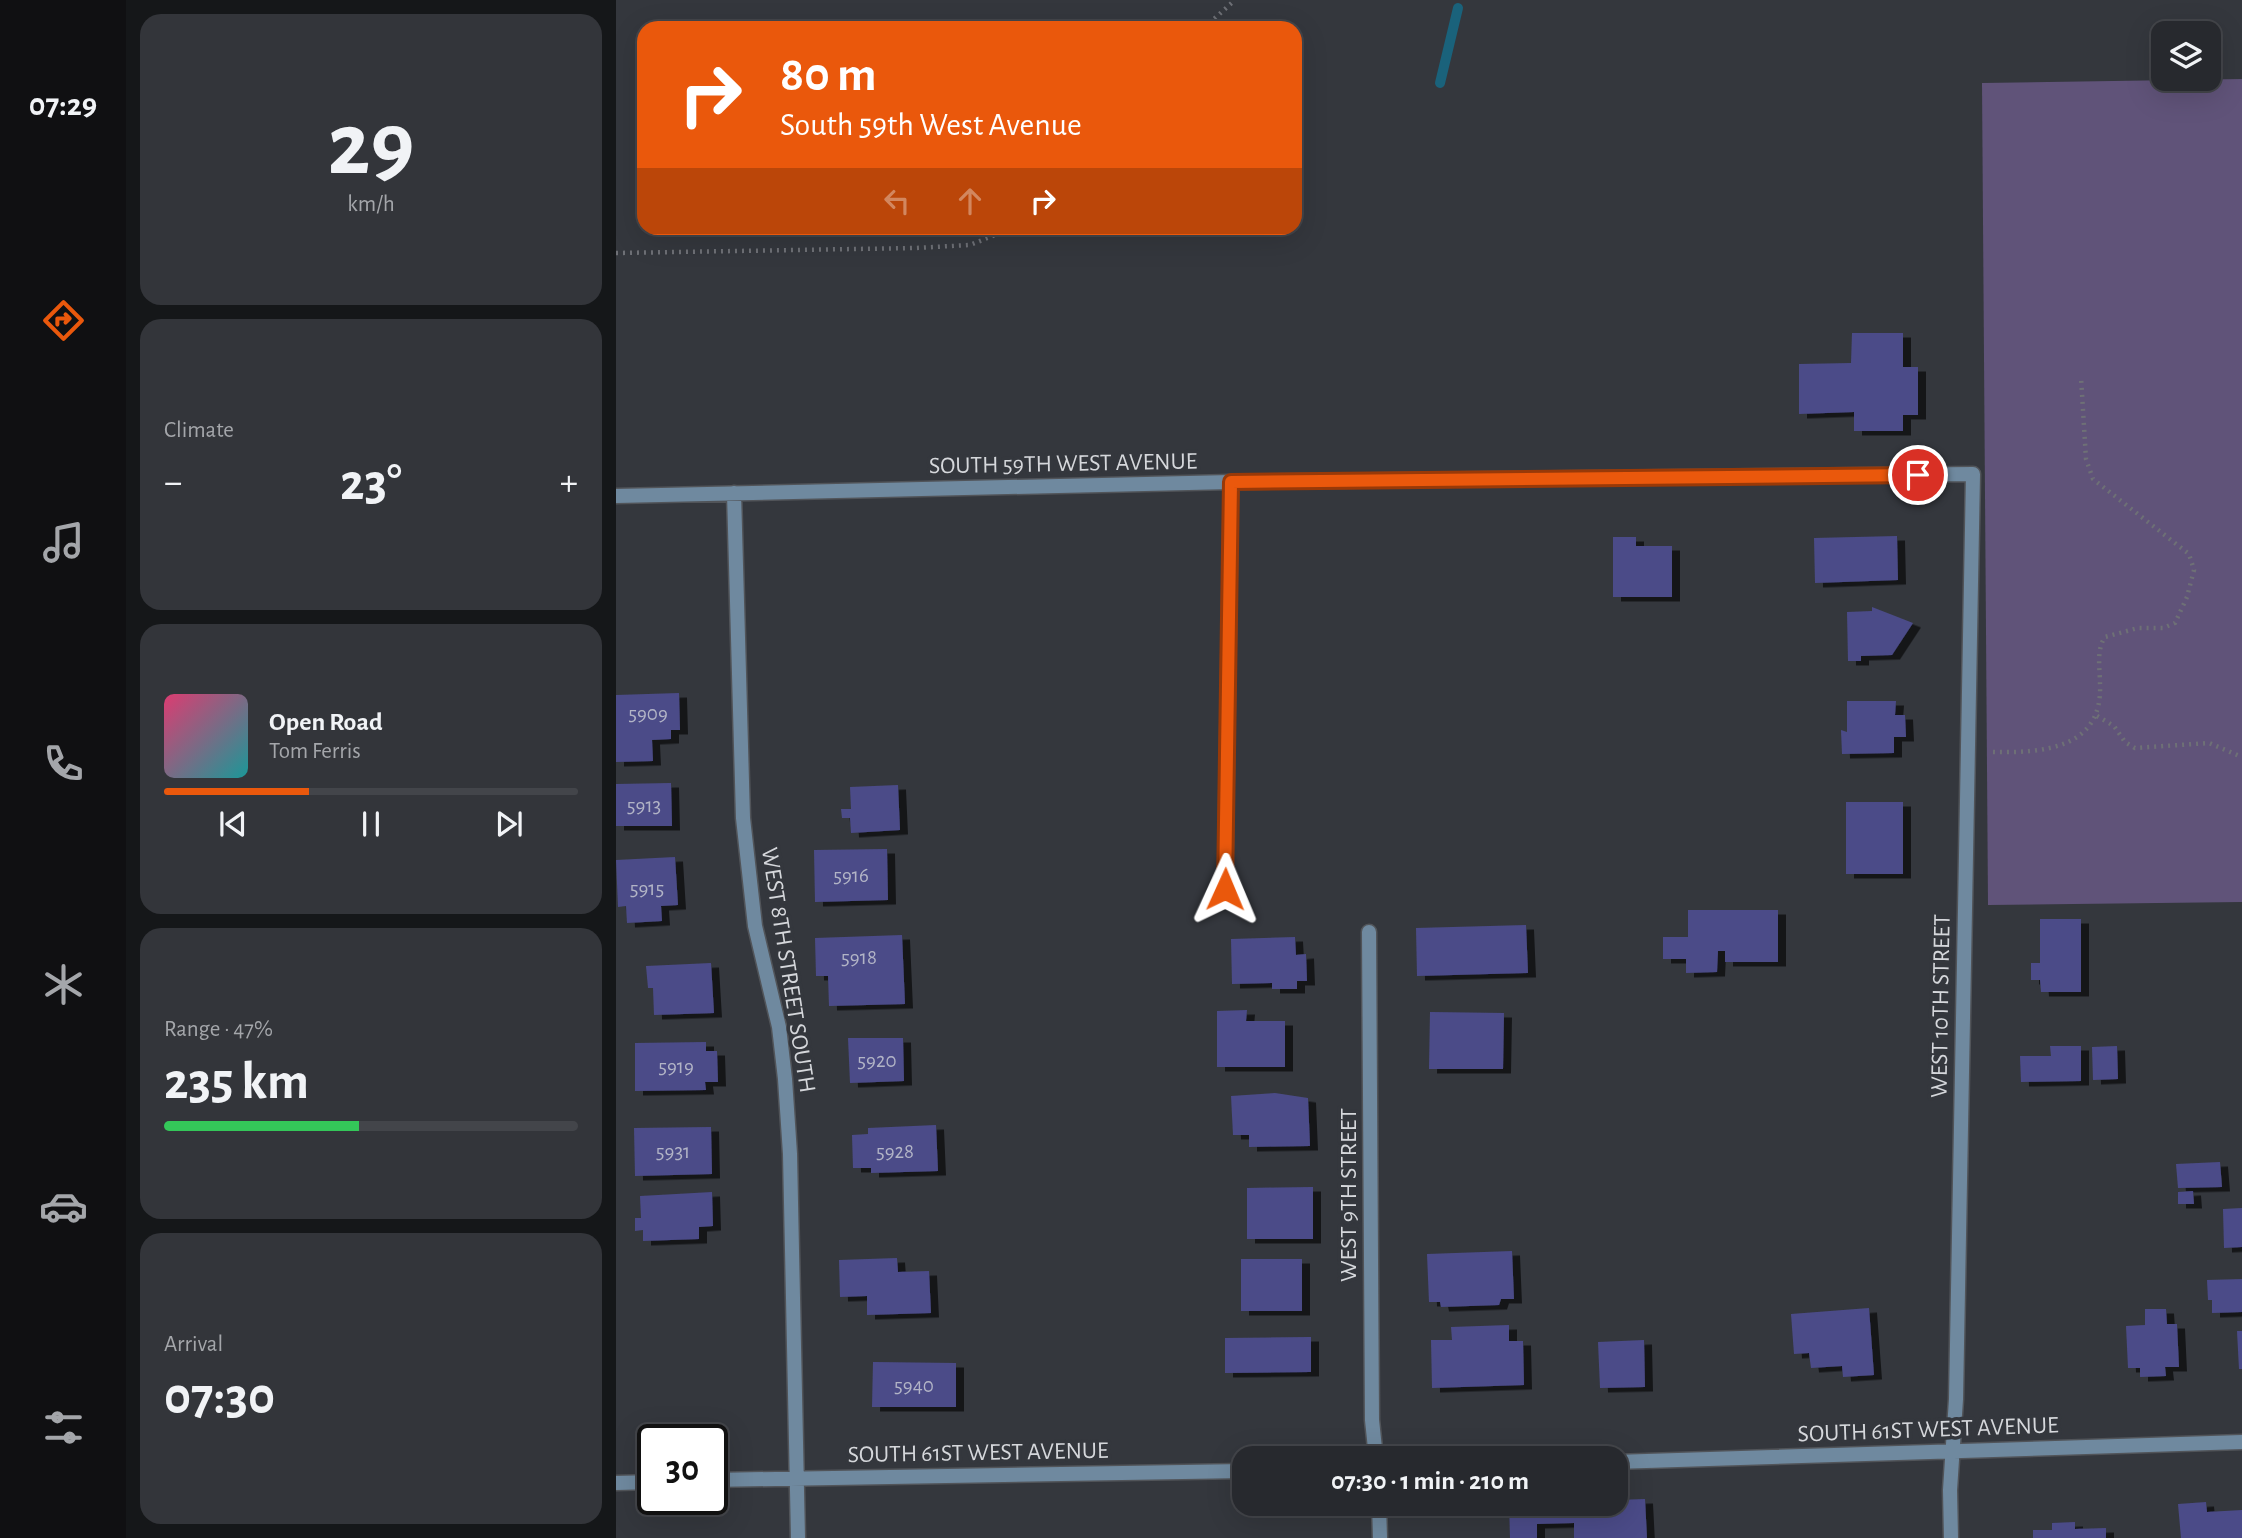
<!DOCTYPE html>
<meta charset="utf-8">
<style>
:root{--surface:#27292e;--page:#33353a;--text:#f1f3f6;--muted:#a4a6aa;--line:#43454a;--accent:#ea580c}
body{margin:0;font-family:"Alegreya Sans",sans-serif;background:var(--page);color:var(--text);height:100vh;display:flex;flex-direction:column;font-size:26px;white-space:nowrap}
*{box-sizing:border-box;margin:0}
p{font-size:23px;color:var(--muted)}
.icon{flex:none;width:38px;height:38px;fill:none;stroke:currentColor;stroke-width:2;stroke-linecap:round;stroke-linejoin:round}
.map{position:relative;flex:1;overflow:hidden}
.drawer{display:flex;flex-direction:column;gap:14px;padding:14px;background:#151719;width:490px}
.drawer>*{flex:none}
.top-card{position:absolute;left:21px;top:21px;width:665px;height:214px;border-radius:21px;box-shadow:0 7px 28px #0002,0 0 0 2px var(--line);background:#ea580c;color:#fff;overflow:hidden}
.tools{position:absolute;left:1535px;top:21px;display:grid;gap:14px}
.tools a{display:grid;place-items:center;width:70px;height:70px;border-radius:14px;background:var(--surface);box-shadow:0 7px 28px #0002,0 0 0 2px var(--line);font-size:35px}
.speed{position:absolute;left:21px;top:1424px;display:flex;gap:14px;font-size:35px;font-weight:700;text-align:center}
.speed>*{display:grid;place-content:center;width:91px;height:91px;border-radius:50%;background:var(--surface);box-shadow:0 7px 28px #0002,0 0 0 2px var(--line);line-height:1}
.speed .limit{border:4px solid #111;border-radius:10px;background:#fff;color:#111}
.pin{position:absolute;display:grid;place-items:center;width:60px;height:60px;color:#fff;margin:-30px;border:4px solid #fff;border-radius:50%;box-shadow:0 2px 7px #0007}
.me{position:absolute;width:77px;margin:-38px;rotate:1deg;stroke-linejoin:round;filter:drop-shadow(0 0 5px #0008)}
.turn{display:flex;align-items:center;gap:24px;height:147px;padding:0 28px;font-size:32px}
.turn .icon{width:91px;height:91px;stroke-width:2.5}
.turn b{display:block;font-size:49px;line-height:60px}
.lanes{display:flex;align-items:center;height:66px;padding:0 28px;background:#0003;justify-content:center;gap:35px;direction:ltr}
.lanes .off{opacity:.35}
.big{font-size:52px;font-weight:700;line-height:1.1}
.drawer .card{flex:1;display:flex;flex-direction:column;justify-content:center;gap:10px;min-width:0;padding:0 24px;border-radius:21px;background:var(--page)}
.drawer .dial{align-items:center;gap:0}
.dial b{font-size:91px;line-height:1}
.song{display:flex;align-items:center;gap:21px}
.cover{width:84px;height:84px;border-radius:10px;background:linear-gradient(135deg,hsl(340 70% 55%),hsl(180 70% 35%))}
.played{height:7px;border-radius:4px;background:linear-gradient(90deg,var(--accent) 35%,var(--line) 35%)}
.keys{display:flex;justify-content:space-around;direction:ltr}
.heat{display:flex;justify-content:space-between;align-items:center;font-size:38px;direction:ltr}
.charge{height:10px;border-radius:5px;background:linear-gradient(90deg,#34c759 47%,var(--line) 0)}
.trip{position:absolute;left:616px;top:1446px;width:396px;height:70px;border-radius:21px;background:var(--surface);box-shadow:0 7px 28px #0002,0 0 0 2px var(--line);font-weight:700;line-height:70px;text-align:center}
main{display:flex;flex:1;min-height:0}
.menu{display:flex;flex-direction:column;width:126px;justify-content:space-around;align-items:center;background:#101012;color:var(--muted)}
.menu .icon{width:49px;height:49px}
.menu .on{color:var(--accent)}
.menu b{font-size:32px;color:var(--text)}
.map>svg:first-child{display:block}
.green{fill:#605379}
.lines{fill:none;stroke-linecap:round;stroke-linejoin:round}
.stream{stroke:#1a627b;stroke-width:10}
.building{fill:#4b4b88;filter:url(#shadow)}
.street-casing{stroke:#515459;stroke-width:17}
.path{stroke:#6e7076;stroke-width:4.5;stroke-dasharray:2 5;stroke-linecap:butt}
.street{stroke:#6f899f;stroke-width:14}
.route-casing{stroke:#983908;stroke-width:18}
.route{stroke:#ea580c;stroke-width:12}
.labels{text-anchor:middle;stroke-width:7;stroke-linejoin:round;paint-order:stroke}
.number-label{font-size:21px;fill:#b2b4c6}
.street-label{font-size:24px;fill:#d5d7db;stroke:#34373d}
</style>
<main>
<nav class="menu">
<b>07:29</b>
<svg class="icon on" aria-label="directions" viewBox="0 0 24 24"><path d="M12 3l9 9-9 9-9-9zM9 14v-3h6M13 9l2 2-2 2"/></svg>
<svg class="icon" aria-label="music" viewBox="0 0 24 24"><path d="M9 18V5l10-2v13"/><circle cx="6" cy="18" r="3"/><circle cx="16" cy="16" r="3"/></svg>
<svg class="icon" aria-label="phone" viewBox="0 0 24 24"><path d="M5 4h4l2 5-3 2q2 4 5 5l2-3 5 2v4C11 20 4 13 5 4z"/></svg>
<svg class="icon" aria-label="climate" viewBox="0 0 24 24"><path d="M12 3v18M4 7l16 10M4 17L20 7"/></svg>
<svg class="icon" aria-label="car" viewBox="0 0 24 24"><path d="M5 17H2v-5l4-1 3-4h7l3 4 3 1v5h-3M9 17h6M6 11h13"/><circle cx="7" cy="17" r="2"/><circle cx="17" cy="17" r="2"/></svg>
<svg class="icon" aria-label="filters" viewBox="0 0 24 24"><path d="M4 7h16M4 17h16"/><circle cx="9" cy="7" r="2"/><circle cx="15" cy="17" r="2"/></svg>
</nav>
<section class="drawer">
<div class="card dial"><b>29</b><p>km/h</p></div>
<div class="card"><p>Climate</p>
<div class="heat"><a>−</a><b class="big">23°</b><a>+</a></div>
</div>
<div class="card">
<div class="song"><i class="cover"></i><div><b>Open Road</b><p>Tom Ferris</p></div></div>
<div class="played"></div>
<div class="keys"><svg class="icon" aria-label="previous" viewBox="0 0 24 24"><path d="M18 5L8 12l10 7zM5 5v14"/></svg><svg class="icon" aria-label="pause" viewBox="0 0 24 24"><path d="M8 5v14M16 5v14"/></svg><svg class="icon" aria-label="next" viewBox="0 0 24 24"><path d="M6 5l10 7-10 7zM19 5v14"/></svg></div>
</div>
<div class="card"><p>Range · 47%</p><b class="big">235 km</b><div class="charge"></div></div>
<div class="card"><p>Arrival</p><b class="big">07:30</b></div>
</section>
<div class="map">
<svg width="1626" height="1538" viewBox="0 0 1626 1538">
<defs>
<filter id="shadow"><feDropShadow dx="8" dy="4.5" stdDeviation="0" flood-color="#0009"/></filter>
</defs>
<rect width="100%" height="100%" fill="#34373d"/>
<!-- green -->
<path class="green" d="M 1626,79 L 1626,902 L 1372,905 L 1366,83 Z"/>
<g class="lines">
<!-- stream -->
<path class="stream" d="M 824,83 L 842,8"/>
</g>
<!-- building -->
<path class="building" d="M 1236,333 L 1287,333 L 1287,367 L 1302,367 L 1302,415 L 1287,415 L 1287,431 L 1238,431 L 1238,412 L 1183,414 L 1183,364 L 1235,363 Z
M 1281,536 L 1282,580 L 1199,583 L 1198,538 Z
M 997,537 L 1020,537 L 1020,546 L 1056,546 L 1056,597 L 997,597 Z
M 1256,607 L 1297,623 L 1276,655 L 1245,656 L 1245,661 L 1232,661 L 1231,612 L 1256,611 Z
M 63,693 L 64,730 L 55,730 L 55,739 L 36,740 L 37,761 L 0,762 L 0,695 Z
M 1231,701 L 1280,701 L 1279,715 L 1289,715 L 1290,737 L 1278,737 L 1278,753 L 1226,754 L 1225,730 L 1231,732 Z
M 55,783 L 56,826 L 0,826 L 0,784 Z
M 282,785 L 284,830 L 235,833 L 234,818 L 226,818 L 225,809 L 235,809 L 234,787 Z
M 1230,802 L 1287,802 L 1287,874 L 1230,874 Z
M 271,849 L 272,900 L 199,902 L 198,850 Z
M 59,857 L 62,905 L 45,906 L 46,921 L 11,923 L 10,906 L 2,907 L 0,860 Z
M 1072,910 L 1162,910 L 1162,962 L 1109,962 L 1109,951 L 1102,951 L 1101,972 L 1070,973 L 1070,959 L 1047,959 L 1047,937 L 1072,937 Z
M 1424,919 L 1465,919 L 1465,992 L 1425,992 L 1424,980 L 1415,980 L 1415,963 L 1424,963 Z
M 910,925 L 912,973 L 801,976 L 800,928 Z
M 286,935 L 289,1004 L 213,1006 L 212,976 L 200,976 L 199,938 Z
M 679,937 L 680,955 L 690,954 L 691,981 L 681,981 L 681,989 L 656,989 L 656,983 L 616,984 L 615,939 Z
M 95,963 L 98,1013 L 38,1015 L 37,988 L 32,988 L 30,966 Z
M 631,1010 L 630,1021 L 669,1021 L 669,1067 L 601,1067 L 601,1011 Z
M 814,1012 L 888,1013 L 887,1069 L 813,1069 Z
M 232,1038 L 287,1038 L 288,1081 L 234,1083 Z
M 90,1042 L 90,1051 L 101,1051 L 102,1082 L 89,1082 L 90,1090 L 19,1091 L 19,1043 Z
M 1434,1046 L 1465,1046 L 1465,1081 L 1405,1082 L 1404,1056 L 1435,1056 Z
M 1501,1046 L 1502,1079 L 1477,1080 L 1476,1047 Z
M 659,1093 L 692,1098 L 694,1146 L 633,1147 L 633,1135 L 617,1135 L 615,1096 Z
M 320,1125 L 322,1171 L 255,1173 L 255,1168 L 237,1168 L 236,1135 L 252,1134 L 252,1128 Z
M 95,1127 L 96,1174 L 19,1176 L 18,1128 Z
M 1604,1162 L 1606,1187 L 1562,1188 L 1560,1164 Z
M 697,1187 L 697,1239 L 631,1239 L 631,1188 Z
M 1577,1191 L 1578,1204 L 1562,1204 L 1562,1192 Z
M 96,1192 L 97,1226 L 83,1227 L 83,1239 L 27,1241 L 27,1230 L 19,1231 L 19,1218 L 25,1218 L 24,1196 Z
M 1626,1208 L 1626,1247 L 1608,1248 L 1607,1209 Z
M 896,1251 L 898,1299 L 885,1299 L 883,1305 L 825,1307 L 824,1302 L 813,1302 L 811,1254 Z
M 281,1258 L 282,1272 L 313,1271 L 315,1313 L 251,1315 L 251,1296 L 224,1297 L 223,1260 Z
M 625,1259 L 686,1259 L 686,1311 L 625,1311 Z
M 1626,1279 L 1626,1312 L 1596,1313 L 1596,1300 L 1592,1300 L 1591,1280 Z
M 1253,1308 L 1258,1375 L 1227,1377 L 1226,1366 L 1195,1368 L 1193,1353 L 1178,1354 L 1175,1314 Z
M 1529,1309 L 1550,1309 L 1551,1324 L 1561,1324 L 1563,1367 L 1549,1367 L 1550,1376 L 1524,1377 L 1524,1368 L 1512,1368 L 1510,1326 L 1529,1325 Z
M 893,1325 L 893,1341 L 907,1341 L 908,1385 L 816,1388 L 815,1340 L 836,1340 L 835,1327 Z
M 1621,1331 L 1626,1331 L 1626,1369 L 1623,1369 Z
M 695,1337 L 695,1372 L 609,1373 L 609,1338 Z
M 1028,1340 L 1029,1387 L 984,1388 L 982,1342 Z
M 257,1362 L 340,1363 L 340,1407 L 256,1407 Z
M 1029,1499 L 1031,1538 L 958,1538 L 958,1523 L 921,1524 L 921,1538 L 894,1538 L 893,1503 L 999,1503 L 999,1500 Z
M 1590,1502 L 1591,1512 L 1626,1510 L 1626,1538 L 1565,1538 L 1562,1504 Z
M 1459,1522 L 1459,1529 L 1490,1528 L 1490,1538 L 1417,1538 L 1417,1530 L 1436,1530 L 1436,1523 Z"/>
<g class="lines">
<defs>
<path id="street" d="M 118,493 L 127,818 L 139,926 L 163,1027 L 169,1079 L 174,1154 L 182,1538
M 0,496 L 615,482 L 1357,474 L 1340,1399 L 1334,1490 L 1335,1538
M 609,889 L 615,482
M 753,932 L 756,1420 L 760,1458
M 999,1462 L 1626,1442
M 96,1480 L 628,1471
M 0,1483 L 37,1482
M 763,1503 L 764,1538"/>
</defs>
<!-- street casing -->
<use href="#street" class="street-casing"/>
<!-- path -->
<path class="path" d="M 588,28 L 619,0
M 0,253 L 299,248 L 354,245 L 396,228
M 1481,716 L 1498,726 L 1509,742 L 1519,748 L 1593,743 L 1626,757
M 1377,752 C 1427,753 1487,749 1484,684 C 1484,669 1480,650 1489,637 L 1522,628 L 1547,628 L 1559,623 L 1571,597 L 1578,570 L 1573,554 L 1477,479 L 1470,459 L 1465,377"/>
<!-- street -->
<use href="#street" class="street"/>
</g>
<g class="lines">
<defs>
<path id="route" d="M 609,889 L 615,482 L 1302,475"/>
</defs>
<!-- route casing -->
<use href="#route" class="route-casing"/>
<!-- route -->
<use href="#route" class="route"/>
</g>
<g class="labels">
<!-- number labels -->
<g class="number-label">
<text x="32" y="720">5909</text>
<text x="28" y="812">5913</text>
<text x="235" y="882">5916</text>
<text x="31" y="895">5915</text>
<text x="243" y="964">5918</text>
<text x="261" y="1067">5920</text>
<text x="60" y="1073">5919</text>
<text x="57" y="1158">5931</text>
<text x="279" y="1158">5928</text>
<text x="298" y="1392">5940</text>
</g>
<!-- street labels -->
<g class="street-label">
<text transform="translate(447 463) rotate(-1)" y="8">SOUTH 59TH WEST AVENUE</text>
<text transform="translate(173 970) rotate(81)" y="8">WEST 8TH STREET SOUTH</text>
<text transform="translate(1324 1006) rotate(-89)" y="8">WEST 10TH STREET</text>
<text transform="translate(732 1195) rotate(-90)" y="8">WEST 9TH STREET</text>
<text transform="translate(1312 1429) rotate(-2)" y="8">SOUTH 61ST WEST AVENUE</text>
<text transform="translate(362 1452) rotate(-1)" y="8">SOUTH 61ST WEST AVENUE</text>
</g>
</g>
</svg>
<div class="tools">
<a><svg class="icon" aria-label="layers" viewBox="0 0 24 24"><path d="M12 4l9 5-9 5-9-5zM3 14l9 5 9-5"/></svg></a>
</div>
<div class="speed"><div class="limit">30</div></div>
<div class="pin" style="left:1302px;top:475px;background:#d93025"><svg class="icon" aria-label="arrive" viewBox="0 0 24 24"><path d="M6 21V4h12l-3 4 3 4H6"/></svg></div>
<svg class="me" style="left:609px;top:889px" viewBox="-20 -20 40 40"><path d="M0-17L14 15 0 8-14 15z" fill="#ea580c" stroke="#fff" stroke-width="4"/></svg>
<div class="trip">07:30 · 1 min · 210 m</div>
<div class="top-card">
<div class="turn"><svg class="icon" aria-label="right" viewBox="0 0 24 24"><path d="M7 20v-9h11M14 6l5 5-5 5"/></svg><div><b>80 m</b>South 59th West Avenue</div></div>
<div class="lanes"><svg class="icon off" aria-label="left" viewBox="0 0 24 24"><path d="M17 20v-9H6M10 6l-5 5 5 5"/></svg><svg class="icon off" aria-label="ahead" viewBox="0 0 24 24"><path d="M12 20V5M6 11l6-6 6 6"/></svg><svg class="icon" aria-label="right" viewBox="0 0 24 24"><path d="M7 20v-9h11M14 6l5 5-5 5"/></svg></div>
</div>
</div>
</main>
